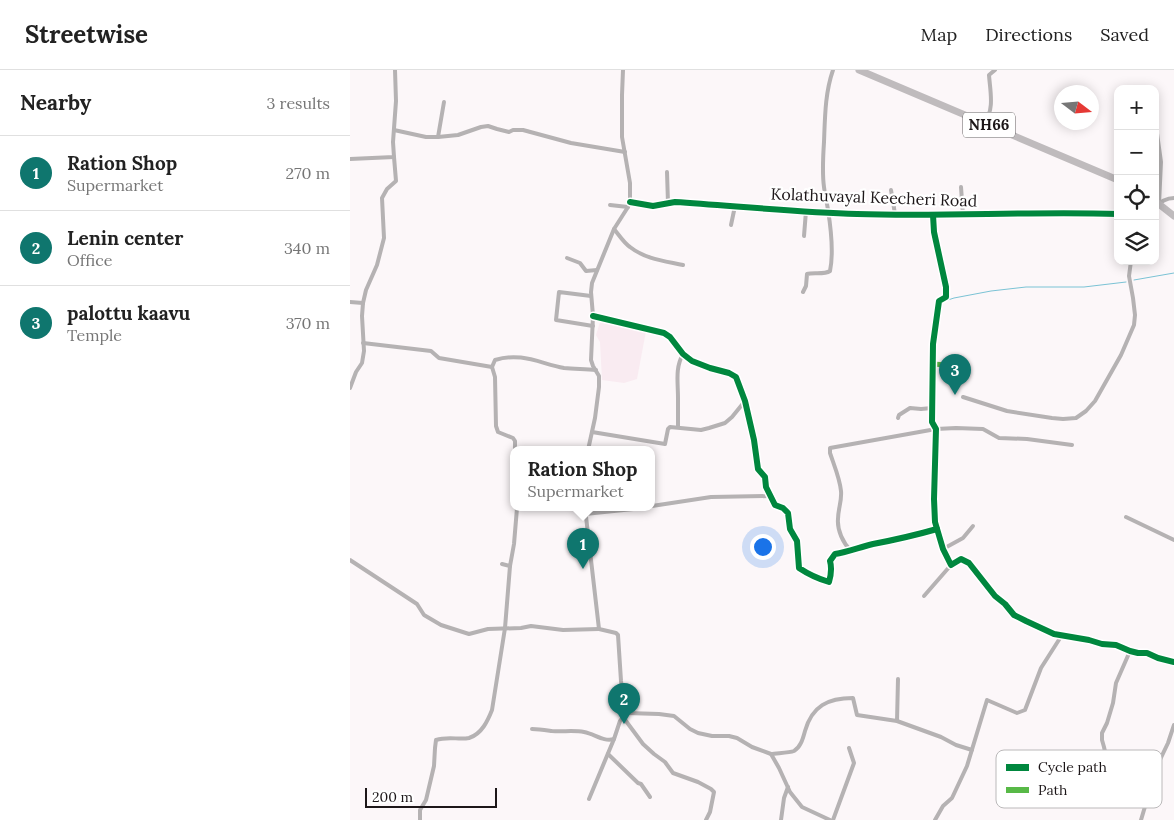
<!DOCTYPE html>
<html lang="en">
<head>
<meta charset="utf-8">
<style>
  body { margin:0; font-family:Lora,serif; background:#f6f6f6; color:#222 }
  .controls { position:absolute; right:15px; top:15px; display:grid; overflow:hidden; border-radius:10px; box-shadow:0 2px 12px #0003 }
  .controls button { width:45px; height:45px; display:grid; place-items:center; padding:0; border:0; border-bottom:1px solid #e0e0e0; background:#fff; color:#222; font:25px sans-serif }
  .compass { position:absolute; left:704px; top:15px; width:45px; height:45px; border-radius:50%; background:#fff; box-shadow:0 2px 12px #0003; rotate:106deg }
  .scale { position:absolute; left:15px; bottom:12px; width:132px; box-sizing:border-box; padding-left:5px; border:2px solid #1d1719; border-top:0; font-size:14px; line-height:18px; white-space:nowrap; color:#1d1719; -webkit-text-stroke:4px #fff; paint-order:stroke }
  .you { position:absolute; left:412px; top:476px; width:18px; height:18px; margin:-12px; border:4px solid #fff; border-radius:50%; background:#1a73e8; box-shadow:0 0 0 8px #1a73e833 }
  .badge { display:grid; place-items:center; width:32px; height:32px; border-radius:50%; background:#0f766e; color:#fff; font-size:16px; font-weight:700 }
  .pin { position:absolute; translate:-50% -41px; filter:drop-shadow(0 1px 2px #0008) }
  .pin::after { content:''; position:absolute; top:26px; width:18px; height:15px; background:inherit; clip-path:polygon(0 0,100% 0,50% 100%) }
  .popup { position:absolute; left:160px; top:376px; width:145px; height:65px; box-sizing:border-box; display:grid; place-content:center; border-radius:10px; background:#fff; filter:drop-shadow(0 1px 4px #0005); font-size:16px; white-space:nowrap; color:#767676 }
  .popup b { font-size:19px; color:#222 }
  .popup::after { content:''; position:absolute; left:50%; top:100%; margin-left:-10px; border:10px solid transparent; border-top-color:#fff }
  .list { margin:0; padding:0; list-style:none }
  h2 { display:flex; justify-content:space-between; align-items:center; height:65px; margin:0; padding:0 20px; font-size:21px }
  h2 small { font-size:16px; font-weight:400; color:#767676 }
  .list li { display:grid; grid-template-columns:32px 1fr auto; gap:15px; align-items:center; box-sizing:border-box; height:75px; padding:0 20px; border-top:1px solid #e0e0e0 }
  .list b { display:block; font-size:19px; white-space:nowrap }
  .list p { margin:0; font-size:16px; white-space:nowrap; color:#767676 }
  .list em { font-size:16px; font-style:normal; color:#767676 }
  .icon { flex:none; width:28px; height:28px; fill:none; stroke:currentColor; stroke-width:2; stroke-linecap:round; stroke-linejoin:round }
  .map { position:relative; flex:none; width:824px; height:750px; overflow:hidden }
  header { display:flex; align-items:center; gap:30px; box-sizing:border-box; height:70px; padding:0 25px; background:#fff; border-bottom:1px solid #e0e0e0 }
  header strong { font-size:24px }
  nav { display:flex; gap:28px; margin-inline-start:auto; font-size:18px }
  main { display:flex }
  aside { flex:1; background:#fff }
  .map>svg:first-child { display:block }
  .built { fill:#f9ebf1 }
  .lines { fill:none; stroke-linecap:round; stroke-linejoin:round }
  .stream { stroke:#7bc3d5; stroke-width:1 }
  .street { stroke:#b5b2b3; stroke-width:4 }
  .highway { stroke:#bfbbbd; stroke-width:7 }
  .quiet { stroke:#58b947; stroke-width:5; stroke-dasharray:10 5; stroke-linecap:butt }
  .cycleway-casing { stroke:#fff; stroke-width:9 }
  .cycleway { stroke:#00873e; stroke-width:6 }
  .labels { text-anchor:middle; stroke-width:4.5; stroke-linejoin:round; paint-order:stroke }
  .shield { fill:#fff; stroke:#615d5e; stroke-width:1 }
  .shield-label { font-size:15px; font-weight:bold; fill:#1d1719 }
  .street-label { font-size:16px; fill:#1d1719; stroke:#fff }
  .key { fill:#fff; stroke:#bbb9ba; stroke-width:1 }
  .key-label { font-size:14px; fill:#1d1719 }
</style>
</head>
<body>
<header>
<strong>Streetwise</strong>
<nav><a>Map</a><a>Directions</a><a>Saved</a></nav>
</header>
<main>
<aside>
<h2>Nearby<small>3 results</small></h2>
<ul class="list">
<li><span class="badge">1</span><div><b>Ration Shop</b><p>Supermarket</p></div><em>270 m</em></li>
<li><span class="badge">2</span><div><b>Lenin center</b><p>Office</p></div><em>340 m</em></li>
<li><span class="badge">3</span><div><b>palottu kaavu</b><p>Temple</p></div><em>370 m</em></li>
</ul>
</aside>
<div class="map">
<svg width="824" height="750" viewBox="0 0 824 750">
  <rect width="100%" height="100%" fill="#fcf7f9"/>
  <path class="built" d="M 251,249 L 296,261 L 287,309 L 274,313 L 252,310 L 250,272 L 246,265 Z"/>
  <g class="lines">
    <g class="stream">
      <path d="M 784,210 L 824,203"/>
      <path d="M 592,232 L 604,228 L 641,221 L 676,217 L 734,217 L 776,212"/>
    </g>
    <g class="street">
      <path d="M 805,49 L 811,92 L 809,134"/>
      <path d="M 634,52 C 645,41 640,20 639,5 L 645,0"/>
      <path d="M 44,60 L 76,67 L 88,67 L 108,65 L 131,57 L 138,56 L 147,59 L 159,62 L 163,60 L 173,60 L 221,73 L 275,82"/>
      <path d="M 88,67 L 94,32"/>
      <path d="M 0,89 L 44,87 L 43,72 L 46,31 L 45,0"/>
      <path d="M 317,102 L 318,133"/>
      <path d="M 611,117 L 613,145"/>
      <path d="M 541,120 L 545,144"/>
      <path d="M 280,132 L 303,136 L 325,132 C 386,136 446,142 507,144 C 594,147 681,141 768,144"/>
      <path d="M 260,135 L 278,137"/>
      <path d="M 805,138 C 810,132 816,128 824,128"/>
      <path d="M 583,145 L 584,162 L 596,217 L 596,227 L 589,231 L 583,274 L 582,352 L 586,359 L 584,429 L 585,452 L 593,479 L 601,495 L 611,489 L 619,493 L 645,526 L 655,534 L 664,545 L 676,551 L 704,564 L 739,570 L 752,574 L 766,575 L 780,581 L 788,583 L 797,583 L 808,588 L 824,592"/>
      <path d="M 381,155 L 385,136"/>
      <path d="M 264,159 C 269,165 274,173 280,177 C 295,189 315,191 333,195"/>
      <path d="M 454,166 L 456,141"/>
      <path d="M 217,188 L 230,193 L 236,201 L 247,200"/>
      <path d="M 453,222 L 456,216 L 457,204 C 463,202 474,205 480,201 C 484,182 481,159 478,140 C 477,133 475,125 474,117 C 472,103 473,87 474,72 C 475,47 475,23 483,0"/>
      <path d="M 241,226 L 209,222 L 206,250 L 243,256"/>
      <path d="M 0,232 L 13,233"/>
      <path d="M 243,246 L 314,263 L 320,267 L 333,284 L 342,291 L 360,298 L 379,303 L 386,307 L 395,331 L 404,370 L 408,399 L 415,407 L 416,417 L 425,435 L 433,438 L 438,443 L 440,459 L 447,471 L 449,498 C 458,504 469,509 479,512 C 481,505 482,498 480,491 L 485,484 C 498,482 510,477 523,474 C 544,470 566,465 587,459"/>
      <path d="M 13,273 L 81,281 L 89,288 L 142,297"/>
      <path d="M 583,294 L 611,296 L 606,316"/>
      <path d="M 0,318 L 6,302 L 12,293 L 14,281 L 12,246 L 13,233 L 16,220 L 27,195 L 34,168 L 32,128 L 37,119 L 46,111 L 44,87"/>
      <path d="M 613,327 L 657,341 L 702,348 L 713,349 L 726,348 L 736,341 L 745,331 L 771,285 L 784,255 L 785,245 L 783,228 L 779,206 L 781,191"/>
      <path d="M 548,348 L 549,345 L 560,338 L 571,339 L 582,338"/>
      <path d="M 328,357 C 328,347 328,338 328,328 C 328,312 325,298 333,284"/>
      <path d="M 242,362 L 315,374 L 318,359 L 320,357 L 351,360 L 359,358 L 375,353 L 382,347 L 395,331"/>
      <path d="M 165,380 L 165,371 L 163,368 L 148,362 L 146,356 L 145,307 L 142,297 L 145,290 C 171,282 189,293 214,298 C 225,299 235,299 246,300"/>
      <path d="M 238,380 L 245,348 L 249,317 L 249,306 L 243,296 L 241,290 L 243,246 L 241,222 L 242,213 L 264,159 L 278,137 L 280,132 L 280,113 L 272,67 L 272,25 L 273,0"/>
      <path d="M 164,387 L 164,392"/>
      <path d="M 302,436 L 361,427 L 420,426"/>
      <path d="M 235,438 L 249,559 L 266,563 L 268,565 L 271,611 L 275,640 L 277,643 L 309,644 L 324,646 L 340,659 L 348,663 L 362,666 L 379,666 L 387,668 L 402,677 L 421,684 L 429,698 L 440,722 L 452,737 L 480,750"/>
      <path d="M 235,444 L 293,438"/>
      <path d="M 776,447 L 824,470"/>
      <path d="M 593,479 L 613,468 L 623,456"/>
      <path d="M 501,481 C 493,473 487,460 488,449 C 488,439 492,431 491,421 C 490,409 484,395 480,383 L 480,378 L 586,359 L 606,358 L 633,359 L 649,368 L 677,369 L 722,375"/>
      <path d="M 0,490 L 67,534 L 74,545 L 91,555 L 119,564 L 138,559 L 171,558 L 181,556 L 213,560 L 249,559"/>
      <path d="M 152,494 L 160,496 L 164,474 L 167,438"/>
      <path d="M 574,526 L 601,495"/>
      <path d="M 780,581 L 766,613 L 763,633 L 757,653 L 752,663 L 752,670 L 754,677 L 758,695 L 761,699 L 778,708 L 789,716 L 793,722 L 798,725"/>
      <path d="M 273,647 L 293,674 L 304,684 L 315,692 L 323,703 L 348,712 L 361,719 L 364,722 L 360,742 L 356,750"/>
      <path d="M 547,651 L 591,667 L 606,675 L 622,680"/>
      <path d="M 182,659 C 189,659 195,660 202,661 C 212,662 224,660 234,662 C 245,664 253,672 264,669 L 270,651 L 274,646"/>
      <path d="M 258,684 L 288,713 L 291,714 L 300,727"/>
      <path d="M 421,684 C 427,683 439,683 444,681 C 451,677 453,668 455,661 C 462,636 478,628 503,628 L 507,645 L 547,651 L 548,609"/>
      <path d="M 239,729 L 264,669"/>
      <path d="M 70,750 L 70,740 L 76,730 L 84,696 L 85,678 L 86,670 C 98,666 109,670 119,668 C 132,664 138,650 142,640 L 155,558 L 160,496"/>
      <path d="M 431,750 L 434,728 L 438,717"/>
      <path d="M 483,750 L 504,693 L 499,678"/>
      <path d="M 585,750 L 593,736 L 602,728 L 617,696 L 637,630 L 667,643 L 675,640 L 691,598 L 712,565"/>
      <path d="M 791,750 L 807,696 L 818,673 L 824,655"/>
    </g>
    <g class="highway">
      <path d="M 509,0 L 768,110"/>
      <path d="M 805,131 L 824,146"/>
    </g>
    <path class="quiet" d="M 583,294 L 611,296 L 606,316"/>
    <g class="cycleway-casing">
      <g id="cycleway">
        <path d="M 280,132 L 303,136 L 325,132 C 386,136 446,142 507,144 C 594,147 681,141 768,144"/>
        <path d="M 583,145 L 584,162 L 596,217 L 596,227 L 589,231 L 583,274 L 582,352 L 586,359 L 584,429 L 585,452 L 593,479 L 601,495 L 611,489 L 619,493 L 645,526 L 655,534 L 664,545 L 676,551 L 704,564 L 739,570 L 752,574 L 766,575 L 780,581 L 788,583 L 797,583 L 808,588 L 824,592"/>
        <path d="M 243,246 L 314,263 L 320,267 L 333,284 L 342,291 L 360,298 L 379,303 L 386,307 L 395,331 L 404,370 L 408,399 L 415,407 L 416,417 L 425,435 L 433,438 L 438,443 L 440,459 L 447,471 L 449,498 C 458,504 469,509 479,512 C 481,505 482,498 480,491 L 485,484 C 498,482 510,477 523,474 C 544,470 566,465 587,459"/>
      </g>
    </g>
    <use href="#cycleway" class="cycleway"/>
  </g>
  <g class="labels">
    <rect class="shield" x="613" y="42.5" width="52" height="25" rx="4"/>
    <g class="shield-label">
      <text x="639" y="60">NH66</text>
    </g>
    <g class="street-label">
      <text transform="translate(524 127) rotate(2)" y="6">Kolathuvayal Keecheri Road</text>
    </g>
  </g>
  <rect x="646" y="680" width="166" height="58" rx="8" class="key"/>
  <rect x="656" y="694" width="23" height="7" fill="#00873e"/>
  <rect x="656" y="717" width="23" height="6" fill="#58b947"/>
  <g class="key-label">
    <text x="688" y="702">Cycle path</text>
    <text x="688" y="725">Path</text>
  </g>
</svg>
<div class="controls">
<button>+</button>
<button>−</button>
<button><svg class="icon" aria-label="locate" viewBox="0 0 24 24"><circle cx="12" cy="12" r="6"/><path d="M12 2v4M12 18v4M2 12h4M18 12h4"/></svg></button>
<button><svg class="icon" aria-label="layers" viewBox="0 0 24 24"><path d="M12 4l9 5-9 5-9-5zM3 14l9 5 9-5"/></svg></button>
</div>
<svg class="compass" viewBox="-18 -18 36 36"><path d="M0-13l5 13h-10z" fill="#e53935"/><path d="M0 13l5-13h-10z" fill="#767676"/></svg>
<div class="scale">200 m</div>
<div class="you"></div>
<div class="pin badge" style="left:233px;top:499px">1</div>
<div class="popup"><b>Ration Shop</b>Supermarket</div>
<div class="pin badge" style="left:274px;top:654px">2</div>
<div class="pin badge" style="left:605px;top:325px">3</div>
</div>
</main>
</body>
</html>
